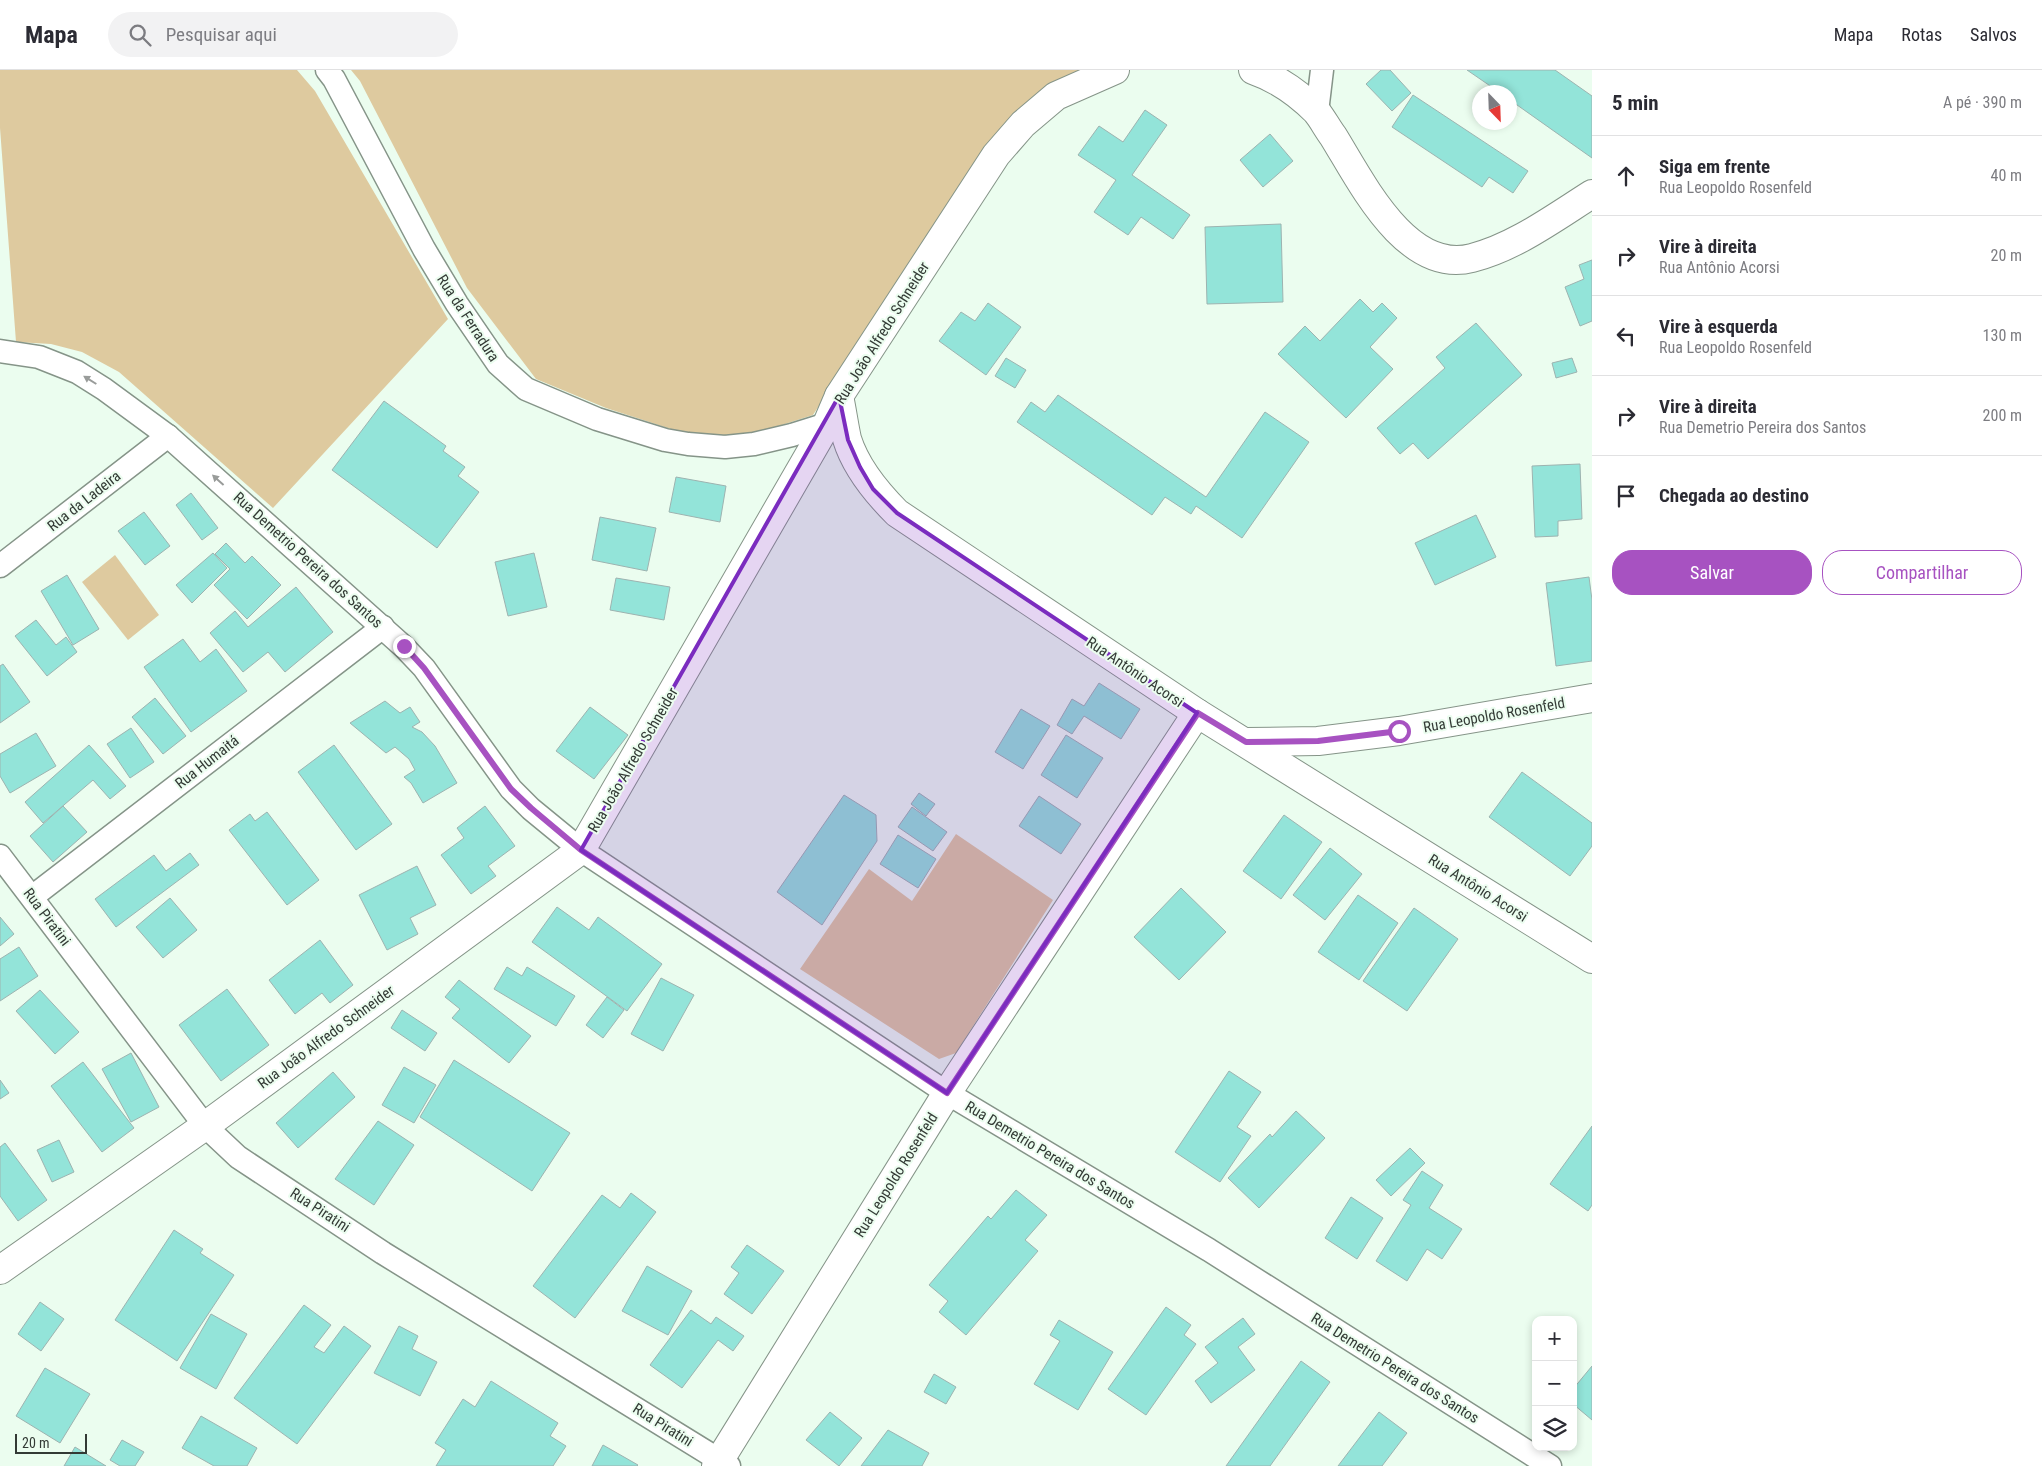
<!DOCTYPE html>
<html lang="pt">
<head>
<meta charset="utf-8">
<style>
  body { margin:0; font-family:"Roboto Condensed",sans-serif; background:#f2f2f3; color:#2b2b33 }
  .controls { position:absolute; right:15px; bottom:15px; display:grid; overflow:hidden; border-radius:10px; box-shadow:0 2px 8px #0003 }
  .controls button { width:45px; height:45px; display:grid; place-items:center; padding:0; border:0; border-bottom:1px solid #e1e1e2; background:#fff; color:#2b2b33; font:25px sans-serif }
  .compass { position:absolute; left:1472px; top:15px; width:45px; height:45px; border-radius:50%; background:#fff; box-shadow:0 2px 8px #0003; rotate:157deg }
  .scale { position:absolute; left:15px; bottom:12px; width:72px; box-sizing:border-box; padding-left:5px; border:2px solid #333a35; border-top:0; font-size:14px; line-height:18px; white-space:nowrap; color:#333a35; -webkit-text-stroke:4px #ebfdef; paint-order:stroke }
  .stop { position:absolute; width:15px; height:15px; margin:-11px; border:4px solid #a752c1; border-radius:50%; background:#fff }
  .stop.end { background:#a752c1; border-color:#fff; box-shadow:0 1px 5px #0008 }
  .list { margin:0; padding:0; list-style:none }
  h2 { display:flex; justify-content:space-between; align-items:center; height:65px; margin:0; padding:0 20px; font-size:21px }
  h2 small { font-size:16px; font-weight:400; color:#7c7c81 }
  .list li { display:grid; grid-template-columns:32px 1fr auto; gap:15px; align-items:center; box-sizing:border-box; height:80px; padding:0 20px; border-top:1px solid #e1e1e2 }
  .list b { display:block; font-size:19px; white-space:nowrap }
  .list p { margin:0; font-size:16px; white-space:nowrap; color:#7c7c81 }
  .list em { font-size:16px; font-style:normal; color:#7c7c81 }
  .actions { display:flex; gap:10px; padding:15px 20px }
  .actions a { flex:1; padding:11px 0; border:1px solid #a752c1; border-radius:20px; text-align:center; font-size:18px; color:#a752c1 }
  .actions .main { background:#a752c1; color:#fff }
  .icon { flex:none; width:28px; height:28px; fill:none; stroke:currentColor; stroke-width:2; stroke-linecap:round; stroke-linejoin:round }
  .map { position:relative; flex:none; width:1592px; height:1396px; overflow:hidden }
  header { display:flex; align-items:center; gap:30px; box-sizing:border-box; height:70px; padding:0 25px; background:#fff; border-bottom:1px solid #e1e1e2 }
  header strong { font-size:24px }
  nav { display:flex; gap:28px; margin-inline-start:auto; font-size:18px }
  .search { width:350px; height:45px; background:#f2f2f3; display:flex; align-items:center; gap:12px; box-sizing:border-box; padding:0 18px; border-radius:28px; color:#7c7c81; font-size:19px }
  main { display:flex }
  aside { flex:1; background:#fff }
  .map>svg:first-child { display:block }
  .green { fill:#deca9f }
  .building { fill:#93e4d9; stroke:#9db3b0 }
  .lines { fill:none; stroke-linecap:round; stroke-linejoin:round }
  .minor-casing { stroke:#859488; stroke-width:25 }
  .tertiary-casing { stroke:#859488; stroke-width:30 }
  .minor { stroke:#fff; stroke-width:22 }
  .tertiary { stroke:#fff; stroke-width:28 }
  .oneway { fill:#999c9a }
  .route { stroke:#a752c1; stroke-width:6 }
  .marked { fill:#7b2cbf; fill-opacity:0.2; stroke:#7b2cbf; stroke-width:4; stroke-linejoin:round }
  .labels { text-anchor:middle; stroke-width:4; stroke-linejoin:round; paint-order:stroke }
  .street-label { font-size:15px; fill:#333a35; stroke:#ebfdef }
</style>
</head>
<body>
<header>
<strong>Mapa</strong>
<div class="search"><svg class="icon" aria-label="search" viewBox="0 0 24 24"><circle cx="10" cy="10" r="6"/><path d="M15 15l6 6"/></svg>Pesquisar aqui</div>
<nav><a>Mapa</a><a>Rotas</a><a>Salvos</a></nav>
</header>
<main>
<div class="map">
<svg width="1592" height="1396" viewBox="0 0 1592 1396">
  <rect width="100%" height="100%" fill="#ebfdef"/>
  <g class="green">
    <path d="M 0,0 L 297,0 L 315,21 L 448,249 L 273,438 L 119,302 L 82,282 L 51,274 L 16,272 L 0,58 Z"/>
    <path d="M 351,0 L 1084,0 L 986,76 L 813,345 L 763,361 L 716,367 L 674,360 L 606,338 L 536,309 L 467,218 L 360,11 Z"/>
    <path d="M 115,485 L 159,545 L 128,570 L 82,512 Z"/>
    <path d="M 956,764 L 1053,830 L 956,983 L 939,989 L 800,899 L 869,799 L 912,831 Z"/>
  </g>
  <g class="building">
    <path d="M 1381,0 L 1390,0 L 1411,23 L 1392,41 L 1366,14 Z"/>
    <path d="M 1467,0 L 1555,0 L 1592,26 L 1592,88 L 1510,30 L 1510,22 L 1499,22 Z"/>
    <path d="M 1413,25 L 1528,101 L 1513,123 L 1489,107 L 1482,117 L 1392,57 Z"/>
    <path d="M 1145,40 L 1167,55 L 1132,105 L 1190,145 L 1173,169 L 1141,147 L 1128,165 L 1094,142 L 1116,110 L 1078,85 L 1099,56 L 1123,72 Z"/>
    <path d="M 1270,64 L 1293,91 L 1263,117 L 1240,90 Z"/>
    <path d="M 1281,154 L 1283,232 L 1207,234 L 1205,157 Z"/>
    <path d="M 1592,190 L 1592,251 L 1580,256 L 1565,217 L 1584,209 L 1579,195 Z"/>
    <path d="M 1360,229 L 1373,242 L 1382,233 L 1397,248 L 1370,277 L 1393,299 L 1346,348 L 1278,284 L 1305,256 L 1320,271 Z"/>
    <path d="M 988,233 L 1021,257 L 986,305 L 939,271 L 961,242 L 975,251 Z"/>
    <path d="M 1476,253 L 1522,305 L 1428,389 L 1413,373 L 1400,384 L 1377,358 L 1445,298 L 1436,287 Z"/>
    <path d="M 1006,288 L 1026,300 L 1015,318 L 995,306 Z"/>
    <path d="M 1572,288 L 1577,302 L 1556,308 L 1552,293 Z"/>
    <path d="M 1058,325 L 1206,427 L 1265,342 L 1309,372 L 1242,468 L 1196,436 L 1191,444 L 1165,427 L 1152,445 L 1017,352 L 1031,332 L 1045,342 Z"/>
    <path d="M 384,331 L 446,376 L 443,381 L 465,397 L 458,406 L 479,422 L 437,478 L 332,400 Z"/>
    <path d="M 1580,394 L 1582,449 L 1558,451 L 1558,466 L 1535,467 L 1532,396 Z"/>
    <path d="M 676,407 L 726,416 L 720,452 L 669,442 Z"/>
    <path d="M 191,423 L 218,458 L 202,470 L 176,435 Z"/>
    <path d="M 144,442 L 170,476 L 145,495 L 118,461 Z"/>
    <path d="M 1476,445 L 1496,487 L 1435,515 L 1415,473 Z"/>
    <path d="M 600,447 L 656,458 L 647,501 L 592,490 Z"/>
    <path d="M 226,473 L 245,493 L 252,486 L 281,515 L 247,549 L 214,515 L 230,499 L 215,484 Z"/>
    <path d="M 213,483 L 227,498 L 192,533 L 176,515 Z"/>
    <path d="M 534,483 L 547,537 L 508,546 L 495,492 Z"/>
    <path d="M 67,505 L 99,559 L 73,575 L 41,521 Z"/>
    <path d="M 1589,507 L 1592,530 L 1592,591 L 1556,596 L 1546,513 Z"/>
    <path d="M 616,508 L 670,517 L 664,550 L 610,540 Z"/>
    <path d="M 296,517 L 333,562 L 285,602 L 268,582 L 243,602 L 210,563 L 235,541 L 248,557 Z"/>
    <path d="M 36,550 L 56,575 L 66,567 L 77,582 L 47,606 L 15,566 Z"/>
    <path d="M 183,569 L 200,592 L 216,579 L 247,621 L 191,662 L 144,597 Z"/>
    <path d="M 3,594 L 30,632 L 0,653 L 0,596 Z"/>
    <path d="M 1099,613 L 1140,639 L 1121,669 L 1084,646 L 1072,664 L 1057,655 L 1072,629 L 1084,636 Z"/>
    <path d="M 155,628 L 186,666 L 163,684 L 132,647 Z"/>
    <path d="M 385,631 L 400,643 L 410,637 L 420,652 L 412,657 L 422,662 L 435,676 L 457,713 L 423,733 L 411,713 L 404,707 L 415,700 L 409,689 L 395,677 L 386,683 L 350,653 Z"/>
    <path d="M 590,637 L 628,665 L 594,709 L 556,681 Z"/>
    <path d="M 1021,639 L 1050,656 L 1023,699 L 995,682 Z"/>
    <path d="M 131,658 L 154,692 L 130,708 L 107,674 Z"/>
    <path d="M 36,663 L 56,696 L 10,723 L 0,706 L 0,684 Z"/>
    <path d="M 1066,665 L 1103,688 L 1077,728 L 1041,705 Z"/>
    <path d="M 89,675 L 126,716 L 110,729 L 93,710 L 43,753 L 25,732 Z"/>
    <path d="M 334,675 L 392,754 L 356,780 L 298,702 Z"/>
    <path d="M 1522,702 L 1592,753 L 1592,776 L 1570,806 L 1489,747 Z"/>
    <path d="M 919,723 L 935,734 L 926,746 L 911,734 Z"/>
    <path d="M 844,725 L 876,745 L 877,771 L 822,855 L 777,822 Z"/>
    <path d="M 1039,726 L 1081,754 L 1061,784 L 1019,756 Z"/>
    <path d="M 63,736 L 87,762 L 53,792 L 30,766 Z"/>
    <path d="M 485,736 L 515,776 L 488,796 L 496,806 L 471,824 L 441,785 L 464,768 L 457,758 Z"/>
    <path d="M 912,737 L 947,762 L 933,781 L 898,757 Z"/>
    <path d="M 267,742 L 319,810 L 287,835 L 229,760 L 250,744 L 255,751 Z"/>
    <path d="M 1284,745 L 1322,772 L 1281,829 L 1243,801 Z"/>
    <path d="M 898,765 L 936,789 L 918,818 L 880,794 Z"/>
    <path d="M 1330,778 L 1362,804 L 1325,850 L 1293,825 Z"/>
    <path d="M 190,783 L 199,795 L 116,857 L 95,829 L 154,785 L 166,801 Z"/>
    <path d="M 417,796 L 436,835 L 410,848 L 418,864 L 387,880 L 359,825 Z"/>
    <path d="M 1181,818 L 1226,862 L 1179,910 L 1134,867 Z"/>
    <path d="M 1358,825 L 1398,853 L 1359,910 L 1318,882 Z"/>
    <path d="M 170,828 L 197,860 L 163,888 L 136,857 Z"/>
    <path d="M 557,837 L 589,860 L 598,847 L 662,894 L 627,941 L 532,872 Z"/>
    <path d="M 1414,838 L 1458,869 L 1407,941 L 1363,911 Z"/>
    <path d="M 0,847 L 14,864 L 0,876 Z"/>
    <path d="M 320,870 L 353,915 L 330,933 L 322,923 L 295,944 L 269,910 Z"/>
    <path d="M 19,877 L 38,906 L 0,931 L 0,889 Z"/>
    <path d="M 507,897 L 522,906 L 527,897 L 575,926 L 556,956 L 494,919 Z"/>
    <path d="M 661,908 L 694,925 L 663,981 L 631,964 Z"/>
    <path d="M 459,910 L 531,966 L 509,993 L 452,948 L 460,939 L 445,927 Z"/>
    <path d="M 227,919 L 269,975 L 221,1011 L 179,955 Z"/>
    <path d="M 40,920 L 79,962 L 55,984 L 16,941 Z"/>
    <path d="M 607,927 L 624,940 L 603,968 L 586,955 Z"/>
    <path d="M 402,940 L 437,963 L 425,981 L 391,958 Z"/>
    <path d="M 131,983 L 159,1037 L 131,1052 L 102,999 Z"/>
    <path d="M 454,990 L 570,1063 L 532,1121 L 420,1047 Z"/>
    <path d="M 83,992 L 134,1058 L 102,1082 L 51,1016 Z"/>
    <path d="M 404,997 L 436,1015 L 414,1053 L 382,1035 Z"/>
    <path d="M 1229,1001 L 1261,1022 L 1237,1057 L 1251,1066 L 1220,1112 L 1175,1082 Z"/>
    <path d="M 333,1002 L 355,1027 L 298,1078 L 276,1053 Z"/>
    <path d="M 0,1010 L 9,1023 L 0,1029 Z"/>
    <path d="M 1296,1041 L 1325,1068 L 1259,1138 L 1228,1108 L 1270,1064 L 1272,1067 Z"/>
    <path d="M 378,1051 L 414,1075 L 374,1135 L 335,1109 Z"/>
    <path d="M 1592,1056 L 1592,1135 L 1588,1141 L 1550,1114 Z"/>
    <path d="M 59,1070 L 74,1102 L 52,1112 L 37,1080 Z"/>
    <path d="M 5,1073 L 47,1130 L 18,1151 L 0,1126 L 0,1077 Z"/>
    <path d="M 1410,1078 L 1425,1093 L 1391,1126 L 1376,1110 Z"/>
    <path d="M 1422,1101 L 1443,1115 L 1429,1138 L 1462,1159 L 1442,1189 L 1427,1179 L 1407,1211 L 1376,1191 L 1411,1135 L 1403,1130 Z"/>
    <path d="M 1016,1120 L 1047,1145 L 1025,1170 L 1038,1181 L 966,1265 L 939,1242 L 948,1231 L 929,1215 L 988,1146 L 991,1149 Z"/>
    <path d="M 631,1123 L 656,1142 L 575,1248 L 533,1216 L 602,1125 L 620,1138 Z"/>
    <path d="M 1351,1127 L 1383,1148 L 1357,1189 L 1325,1168 Z"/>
    <path d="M 174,1160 L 203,1179 L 200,1183 L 234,1205 L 177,1291 L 115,1250 Z"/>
    <path d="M 747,1175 L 784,1201 L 752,1244 L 724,1224 L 739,1203 L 731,1197 Z"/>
    <path d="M 647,1196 L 692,1221 L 668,1265 L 622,1241 Z"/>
    <path d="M 40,1232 L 64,1249 L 41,1281 L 18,1264 Z"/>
    <path d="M 304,1235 L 331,1255 L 314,1277 L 324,1283 L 344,1256 L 371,1276 L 297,1374 L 234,1328 Z"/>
    <path d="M 1166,1237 L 1191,1255 L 1184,1265 L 1196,1274 L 1146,1345 L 1108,1319 Z"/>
    <path d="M 691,1240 L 711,1254 L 716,1247 L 744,1266 L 733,1281 L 718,1270 L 682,1318 L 650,1295 Z"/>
    <path d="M 211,1244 L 247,1264 L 216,1319 L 180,1298 Z"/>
    <path d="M 1243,1248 L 1255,1264 L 1238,1277 L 1255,1300 L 1211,1333 L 1195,1311 L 1218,1293 L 1205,1277 Z"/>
    <path d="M 1059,1250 L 1113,1282 L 1078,1340 L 1034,1314 L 1060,1271 L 1050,1265 Z"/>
    <path d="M 399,1256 L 418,1266 L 412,1279 L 437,1292 L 420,1326 L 374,1303 Z"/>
    <path d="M 1301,1291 L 1330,1312 L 1270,1396 L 1226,1396 Z"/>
    <path d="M 1592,1296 L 1592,1350 L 1573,1334 L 1573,1319 Z"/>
    <path d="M 45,1298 L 90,1324 L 60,1373 L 16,1346 Z"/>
    <path d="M 934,1304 L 956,1317 L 946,1334 L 924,1322 Z"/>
    <path d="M 491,1311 L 558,1353 L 550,1366 L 566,1376 L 553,1396 L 436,1396 L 446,1380 L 435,1373 L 463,1329 L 475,1337 Z"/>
    <path d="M 830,1342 L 862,1368 L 839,1396 L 806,1370 Z"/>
    <path d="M 1379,1342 L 1407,1363 L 1382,1396 L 1338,1396 Z"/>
    <path d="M 201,1346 L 257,1378 L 247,1396 L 214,1396 L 182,1378 Z"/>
    <path d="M 888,1360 L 929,1383 L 922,1396 L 861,1396 Z"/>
    <path d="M 122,1370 L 144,1382 L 135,1396 L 120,1396 L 110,1390 Z"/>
    <path d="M 603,1375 L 638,1395 L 637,1396 L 592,1396 Z"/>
    <path d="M 75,1377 L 106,1396 L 64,1396 Z"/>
  </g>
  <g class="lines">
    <g class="minor-casing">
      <g id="minor">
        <path d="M 327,0 L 334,9 L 424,179 L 457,234 L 498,294 L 526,319 L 597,349 L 665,370 L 688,374 L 725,377 L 754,374 L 792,365 L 827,354"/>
        <path d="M 1317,42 L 1322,0"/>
        <path d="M 0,281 L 39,287 L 77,302 L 104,319 L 168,366 L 404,577 L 424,598 L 511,719 L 531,739 L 581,780 L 947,1023 L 1209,1180 L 1550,1396"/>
        <path d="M 0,496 L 168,366"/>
        <path d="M 0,786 L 205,1056 L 238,1087 L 383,1183 L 729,1396"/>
        <path d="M 32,827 L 383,557"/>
      </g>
    </g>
    <g class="tertiary-casing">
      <g id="tertiary">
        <path d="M 1253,0 C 1276,8 1298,23 1316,41 C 1322,48 1327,58 1333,66 C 1361,111 1406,205 1472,188 C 1515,177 1554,148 1592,124"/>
        <path d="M 839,326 C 842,340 844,355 847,369 C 856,398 876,422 897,443 L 1197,643 L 1592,889"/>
        <path d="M 1246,672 L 1318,671 L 1399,661 L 1592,628"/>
        <path d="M 0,1200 L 205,1056 L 581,780 L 827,354 L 839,326 L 996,85 L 1023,54 L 1056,26 L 1115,0"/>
        <path d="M 716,1396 L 947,1023 L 1197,643"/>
      </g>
    </g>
    <use href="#minor" class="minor"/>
    <use href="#tertiary" class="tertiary"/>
  </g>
  <defs><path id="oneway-solid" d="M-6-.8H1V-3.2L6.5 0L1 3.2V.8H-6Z" transform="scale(1.25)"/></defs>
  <g class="oneway">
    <use href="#oneway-solid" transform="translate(90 310) rotate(-148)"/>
    <use href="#oneway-solid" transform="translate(218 410) rotate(-138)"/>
  </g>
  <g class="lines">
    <path class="route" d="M 404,576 L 424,598 L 511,719 L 531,738 L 581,780 L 947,1023 L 1198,643 L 1246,672 L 1318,671 L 1399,661"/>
  </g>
  <path class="marked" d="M 839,326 L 848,370 L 860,397 L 873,419 L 897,443 L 1197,643 L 947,1023 L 581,780 Z"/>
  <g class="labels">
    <g class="street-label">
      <text transform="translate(468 248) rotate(57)" y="5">Rua da Ferradura</text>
      <text transform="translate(882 263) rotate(-58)" y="5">Rua João Alfredo Schneider</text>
      <text transform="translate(84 431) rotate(-38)" y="5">Rua da Ladeira</text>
      <text transform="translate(308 490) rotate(42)" y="5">Rua Demetrio Pereira dos Santos</text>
      <text transform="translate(1135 602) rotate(34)" y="5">Rua Antônio Acorsi</text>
      <text transform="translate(1494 645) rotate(-10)" y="5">Rua Leopoldo Rosenfeld</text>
      <text transform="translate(633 690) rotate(-60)" y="5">Rua João Alfredo Schneider</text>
      <text transform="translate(207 692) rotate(-38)" y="5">Rua Humaitá</text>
      <text transform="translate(1478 818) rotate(32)" y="5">Rua Antônio Acorsi</text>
      <text transform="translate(47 847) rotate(53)" y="5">Rua Piratini</text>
      <text transform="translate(326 967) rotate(-36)" y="5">Rua João Alfredo Schneider</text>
      <text transform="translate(1050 1085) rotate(31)" y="5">Rua Demetrio Pereira dos Santos</text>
      <text transform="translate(896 1105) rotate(-58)" y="5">Rua Leopoldo Rosenfeld</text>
      <text transform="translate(320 1140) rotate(33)" y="5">Rua Piratini</text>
      <text transform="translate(1395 1298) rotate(32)" y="5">Rua Demetrio Pereira dos Santos</text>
      <text transform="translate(663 1355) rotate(32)" y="5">Rua Piratini</text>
    </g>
  </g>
</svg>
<div class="controls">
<button>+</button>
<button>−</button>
<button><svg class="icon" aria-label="layers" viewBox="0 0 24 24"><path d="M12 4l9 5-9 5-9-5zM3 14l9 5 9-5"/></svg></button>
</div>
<svg class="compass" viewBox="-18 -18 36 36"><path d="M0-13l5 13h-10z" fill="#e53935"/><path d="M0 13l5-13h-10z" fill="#7c7c81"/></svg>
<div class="scale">20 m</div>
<div class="stop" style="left:1399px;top:661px"></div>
<div class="stop end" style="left:404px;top:576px"></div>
</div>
<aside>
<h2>5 min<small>A pé · 390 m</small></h2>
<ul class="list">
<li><svg class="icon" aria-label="ahead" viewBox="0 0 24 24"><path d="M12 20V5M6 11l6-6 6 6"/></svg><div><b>Siga em frente</b><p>Rua Leopoldo Rosenfeld</p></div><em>40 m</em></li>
<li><svg class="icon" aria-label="right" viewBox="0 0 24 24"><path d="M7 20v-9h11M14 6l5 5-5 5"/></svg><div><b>Vire à direita</b><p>Rua Antônio Acorsi</p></div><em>20 m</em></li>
<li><svg class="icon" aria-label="left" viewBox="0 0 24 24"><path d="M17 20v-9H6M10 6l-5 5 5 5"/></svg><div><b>Vire à esquerda</b><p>Rua Leopoldo Rosenfeld</p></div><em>130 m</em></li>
<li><svg class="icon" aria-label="right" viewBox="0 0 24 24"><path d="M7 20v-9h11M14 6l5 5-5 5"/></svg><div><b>Vire à direita</b><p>Rua Demetrio Pereira dos Santos</p></div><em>200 m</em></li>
<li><svg class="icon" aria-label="arrive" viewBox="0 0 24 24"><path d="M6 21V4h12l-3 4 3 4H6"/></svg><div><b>Chegada ao destino</b></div></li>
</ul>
<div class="actions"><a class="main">Salvar</a><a>Compartilhar</a></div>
</aside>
</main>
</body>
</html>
